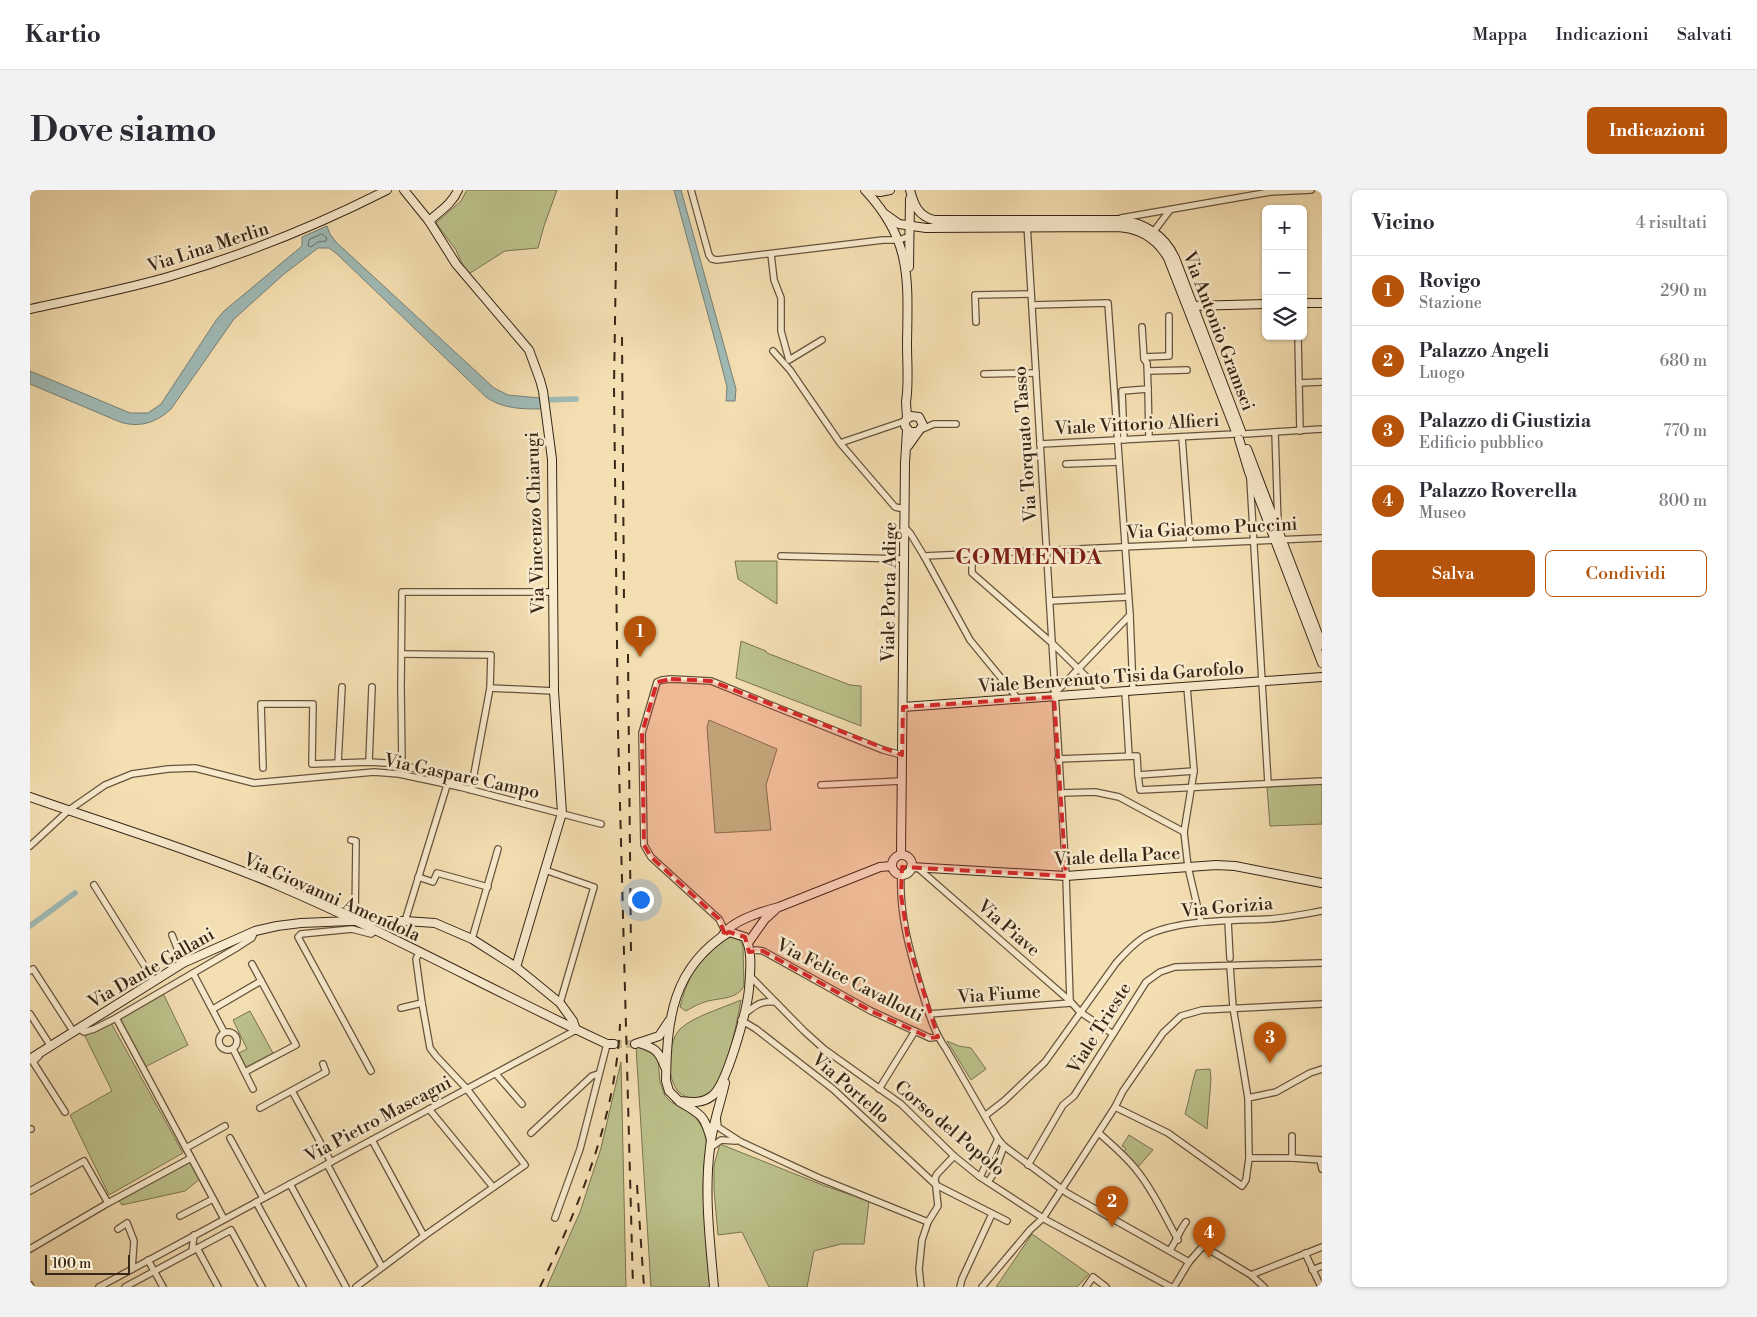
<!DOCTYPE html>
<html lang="it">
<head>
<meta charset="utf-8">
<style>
  body { margin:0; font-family:"Libre Bodoni",serif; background:#f2f2f3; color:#2b2b33 }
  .controls { position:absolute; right:15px; top:15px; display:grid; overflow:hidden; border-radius:8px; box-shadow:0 1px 4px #0004 }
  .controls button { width:45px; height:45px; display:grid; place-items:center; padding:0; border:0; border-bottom:1px solid #e1e1e2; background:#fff; color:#2b2b33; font:25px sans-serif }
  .scale { position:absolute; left:15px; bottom:12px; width:85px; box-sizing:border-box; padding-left:5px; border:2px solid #382616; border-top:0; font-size:14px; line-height:18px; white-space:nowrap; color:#382616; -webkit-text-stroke:4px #f8eacd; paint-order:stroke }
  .you { position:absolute; left:610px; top:709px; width:18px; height:18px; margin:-12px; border:4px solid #fff; border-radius:50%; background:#1a73e8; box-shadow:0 0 0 8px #1a73e833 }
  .badge { display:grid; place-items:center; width:32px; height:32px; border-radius:50%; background:#b45309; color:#fff; font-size:16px; font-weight:700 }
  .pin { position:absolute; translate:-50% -41px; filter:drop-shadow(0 1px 2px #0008) }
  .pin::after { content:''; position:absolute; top:26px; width:18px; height:15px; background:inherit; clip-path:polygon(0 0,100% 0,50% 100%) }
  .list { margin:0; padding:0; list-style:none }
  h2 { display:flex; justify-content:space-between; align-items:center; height:65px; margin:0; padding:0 20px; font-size:21px }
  h2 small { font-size:16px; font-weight:400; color:#7c7c81 }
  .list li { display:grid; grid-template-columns:32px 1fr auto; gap:15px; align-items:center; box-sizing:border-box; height:70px; padding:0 20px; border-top:1px solid #e1e1e2 }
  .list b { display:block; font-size:19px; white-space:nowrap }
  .list p { margin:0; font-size:16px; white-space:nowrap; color:#7c7c81 }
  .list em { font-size:16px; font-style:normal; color:#7c7c81 }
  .actions { display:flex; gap:10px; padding:15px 20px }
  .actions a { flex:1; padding:11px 0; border:1px solid #b45309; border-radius:8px; text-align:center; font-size:18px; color:#b45309 }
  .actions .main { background:#b45309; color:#fff }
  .icon { flex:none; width:28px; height:28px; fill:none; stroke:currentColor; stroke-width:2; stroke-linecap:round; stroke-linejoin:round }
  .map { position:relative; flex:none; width:1292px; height:1097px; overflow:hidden; border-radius:8px }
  header { display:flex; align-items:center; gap:30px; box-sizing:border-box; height:70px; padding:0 25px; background:#fff; border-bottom:1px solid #e1e1e2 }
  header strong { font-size:24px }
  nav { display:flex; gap:28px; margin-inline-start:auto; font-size:18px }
  .intro { display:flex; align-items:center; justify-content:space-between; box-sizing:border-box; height:120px; padding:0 30px }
  h1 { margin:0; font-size:35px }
  .button { padding:12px 22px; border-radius:8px; background:#b45309; color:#fff; font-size:18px; font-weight:700 }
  main { display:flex; gap:30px; padding:0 30px }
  aside { flex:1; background:#fff; border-radius:8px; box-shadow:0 1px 4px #0004 }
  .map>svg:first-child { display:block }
  .green { fill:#bcc18b; stroke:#7a7450 }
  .water { fill:#9fbab6; stroke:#767f76 }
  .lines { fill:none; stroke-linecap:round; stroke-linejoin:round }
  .shore { stroke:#6c7066; stroke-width:1 }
  .canal { stroke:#9fbab6; stroke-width:5.5 }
  .secondary-tunnel { stroke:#ceba93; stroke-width:8; stroke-dasharray:8 4; stroke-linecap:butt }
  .street-casing { stroke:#67543d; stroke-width:8 }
  .secondary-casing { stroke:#382616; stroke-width:10 }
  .street { stroke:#f8eacd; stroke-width:5.5 }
  .secondary { stroke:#f8eacd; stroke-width:8 }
  .rail { stroke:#382616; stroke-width:2; stroke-dasharray:9 9; stroke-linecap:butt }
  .marked { fill:#d62828; fill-opacity:0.2; stroke:#d62828; stroke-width:4; stroke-dasharray:10 6; stroke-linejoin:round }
  .labels { text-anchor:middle; stroke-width:5; stroke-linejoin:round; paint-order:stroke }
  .street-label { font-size:18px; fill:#382616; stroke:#f8eacd }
  .district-label { font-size:22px; font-weight:bold; letter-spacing:1px; fill:#7a1f14; stroke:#f8eacd }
</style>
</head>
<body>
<header>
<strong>Kartio</strong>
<nav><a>Mappa</a><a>Indicazioni</a><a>Salvati</a></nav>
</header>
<div class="intro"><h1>Dove siamo</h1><a class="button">Indicazioni</a></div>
<main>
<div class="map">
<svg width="1292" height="1097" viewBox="0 0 1292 1097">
  <rect width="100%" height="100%" fill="#f4dfb2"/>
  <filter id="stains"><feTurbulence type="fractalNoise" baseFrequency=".004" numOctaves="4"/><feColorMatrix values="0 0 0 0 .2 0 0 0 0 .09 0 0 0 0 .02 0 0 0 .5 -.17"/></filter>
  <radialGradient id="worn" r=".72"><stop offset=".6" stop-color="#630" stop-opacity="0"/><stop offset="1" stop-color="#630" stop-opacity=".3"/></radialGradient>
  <g class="green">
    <path d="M 437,0 L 527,0 L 514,36 L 508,58 L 475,61 L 437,85 L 426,60 L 406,33 L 431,11 Z"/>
    <path d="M 705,371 L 747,371 L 747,414 L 708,389 Z"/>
    <path d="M 711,451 L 736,461 L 737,463 L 820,495 L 831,496 L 831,536 L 706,488 Z"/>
    <path d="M 679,530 L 747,559 L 736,595 L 741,640 L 685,643 L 677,537 Z"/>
    <path d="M 1292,594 L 1292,634 L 1240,636 L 1237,597 Z"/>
    <path d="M 701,747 C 709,749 711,750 713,758 L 714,796 C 708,809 690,808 678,811 C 670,813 663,817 656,821 L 650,817 C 653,806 656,796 661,786 C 668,774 688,752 701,747 Z"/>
    <path d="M 132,801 L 158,855 L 115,877 L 88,827 Z"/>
    <path d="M 711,810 C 707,832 697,884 683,900 C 679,905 673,908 667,908 C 634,912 634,856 650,839 C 664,826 693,818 711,810 Z"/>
    <path d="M 220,821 L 243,863 L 216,877 L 209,863 L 217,859 L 203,830 Z"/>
    <path d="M 80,831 L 153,963 L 79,1005 L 40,925 L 82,901 L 55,846 Z"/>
    <path d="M 917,851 L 929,856 L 941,858 L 956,879 L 941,890 Z"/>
    <path d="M 606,857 L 620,859 L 628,869 L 630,892 L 635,906 L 641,912 L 665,926 L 675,941 L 677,955 L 674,974 L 673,1001 L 680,1097 L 621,1097 Z"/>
    <path d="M 591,872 L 596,1097 L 517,1097 L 550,1022 L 571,958 Z"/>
    <path d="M 1180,879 L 1181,889 L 1177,939 L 1155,924 C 1160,908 1161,895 1166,880 Z"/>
    <path d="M 1099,945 L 1123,960 L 1108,977 L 1094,962 L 1096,958 L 1092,956 Z"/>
    <path d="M 690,954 L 795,996 L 839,1011 L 834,1054 L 811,1054 L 784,1061 L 777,1097 L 739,1097 L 712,1042 L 688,1045 L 684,1000 L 684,975 Z"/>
    <path d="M 160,971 L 170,989 L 155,1001 L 92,1015 L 89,1011 Z"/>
    <path d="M 1002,1044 L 1059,1084 L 1047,1097 L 966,1097 Z"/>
  </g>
  <g class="water">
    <path d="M 644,0 L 651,0 L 706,199 L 705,211 L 696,211 L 697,197 L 687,158 Z"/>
    <path d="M 297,36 L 300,44 L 306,52 L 464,198 L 478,205 L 510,208 L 512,219 C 492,219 473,219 456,207 L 307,64 L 299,58 L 288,58 L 254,84 L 204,129 L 141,219 C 126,233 109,238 90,232 L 0,194 L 0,181 L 100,223 L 118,223 L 131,214 L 187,129 L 194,121 L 272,56 L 272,47 Z"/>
  </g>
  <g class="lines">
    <path class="shore" d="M 292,44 L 297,48 L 296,51 L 288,52 L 281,57 L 278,56 L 279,50 Z"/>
    <g class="canal">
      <path d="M 511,210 L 546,209"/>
      <path d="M 0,736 L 45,703"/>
    </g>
    <path class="secondary-tunnel" d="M 584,854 L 605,854"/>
    <g class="street-casing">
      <g id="street">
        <path d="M 661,0 L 679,65 L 682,69 L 687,70 L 853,50 L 869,50 L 880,46"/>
        <path d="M 1091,28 L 1240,2 L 1281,0"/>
        <path d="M 997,34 L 1036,686 L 1040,811"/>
        <path d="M 1121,45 L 1140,20"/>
        <path d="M 741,64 L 744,90 L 751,108 L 751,141 L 759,170 L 792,150"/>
        <path d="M 1002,115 L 1078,113 L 1100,425 L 1103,501"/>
        <path d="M 946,132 L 945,105 L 1001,104"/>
        <path d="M 1268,146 L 1270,241"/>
        <path d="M 743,161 L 760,180 L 810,253 L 865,317 L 875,319"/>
        <path d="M 1114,167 L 1139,166 L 1139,126"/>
        <path d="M 1118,181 L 1157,180"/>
        <path d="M 954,184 L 1006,183"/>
        <path d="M 1269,193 L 1292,192"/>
        <path d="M 1118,199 L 1119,248"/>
        <path d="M 890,240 L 904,234 L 926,234"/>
        <path d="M 1245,242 L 1248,335"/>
        <path d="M 1214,244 L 1292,239"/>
        <path d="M 1152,247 L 1160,354"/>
        <path d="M 1094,250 L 1092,201 L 1118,199 L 1117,173 L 1114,169 L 1112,137"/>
        <path d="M 813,252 L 875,231"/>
        <path d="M 1010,254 L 1205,244"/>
        <path d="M 1036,274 L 1089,272"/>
        <path d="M 1220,289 L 1238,593"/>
        <path d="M 875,338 L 880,343 L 894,366 L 940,450 L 985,505 L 986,509"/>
        <path d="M 942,364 L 942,383 L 1023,454 L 1073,503"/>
        <path d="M 751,366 L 875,369"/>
        <path d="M 894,366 L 1292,348"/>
        <path d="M 1020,411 L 1098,407"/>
        <path d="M 372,464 L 461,465 L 460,498 L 441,600"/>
        <path d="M 371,495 L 372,402 L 523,402"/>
        <path d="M 1157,497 L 1164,581 L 1154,642 L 1158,677 L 1171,732"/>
        <path d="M 371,498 L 372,574"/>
        <path d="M 460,498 L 524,501"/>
        <path d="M 1024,500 L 1029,499 L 1100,425"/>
        <path d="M 1095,501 L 1099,566"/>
        <path d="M 1028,569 L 1107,566 L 1108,585"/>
        <path d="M 339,572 L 342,497"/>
        <path d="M 308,573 L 312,497"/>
        <path d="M 233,578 L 231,514 L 283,514 L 282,574 L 339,572 L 372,574 L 428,593 L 430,597"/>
        <path d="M 1164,581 L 1108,585 L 1110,600 L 1292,591"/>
        <path d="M 791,595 L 871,591"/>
        <path d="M 1031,603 L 1065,602 L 1089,607 L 1154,642"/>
        <path d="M 321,650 L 326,651 L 325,731"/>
        <path d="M 0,656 L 39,620 L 75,595 L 102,584 L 138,579 L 165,578 L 224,593 L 344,582 L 369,584 L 430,597 L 571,634"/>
        <path d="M 888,678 L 1040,811 L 1050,822 L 1083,844"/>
        <path d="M 515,680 L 564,697 L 530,813"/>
        <path d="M 871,685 C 869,724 880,762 891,799 C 898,820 903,841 916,859 L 968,949 L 974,956 L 1037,1003 L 1159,1072"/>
        <path d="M 388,687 L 403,692 L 407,683 L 458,697"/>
        <path d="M 64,695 L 124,791"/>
        <path d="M 375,731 L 417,595"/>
        <path d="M 1198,731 L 1200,768"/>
        <path d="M 695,741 L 689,729 L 621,667 L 614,655 L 612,543 L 627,492 L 632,490 L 641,489 L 681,491 L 853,560 L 872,565"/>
        <path d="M 142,745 L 153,773"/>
        <path d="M 442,749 L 468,659"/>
        <path d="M 719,762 L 726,760 L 733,761 L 841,821 L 900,848 L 908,847"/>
        <path d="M 0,781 L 3,779 L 43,841"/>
        <path d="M 163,783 L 194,842"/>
        <path d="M 720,786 L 774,841 L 794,859 L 871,914 L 924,966 L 950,987 L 1016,1030 L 1141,1097"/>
        <path d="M 371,818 L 392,813"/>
        <path d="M 183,819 L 231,791"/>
        <path d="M 0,824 L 20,855 L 18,858"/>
        <path d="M 714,824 C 727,815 729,811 745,812"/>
        <path d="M 899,824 L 1041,813"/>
        <path d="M 86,828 L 194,1029"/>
        <path d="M 711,830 L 726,839 L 803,899 L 906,995 L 977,1031"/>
        <path d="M 48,838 L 54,842 L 64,839 L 86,828 L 208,757 L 222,748 L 225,741"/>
        <circle cx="198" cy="851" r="9"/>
        <path d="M 203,859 L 223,899"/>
        <path d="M 9,866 L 3,872 L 35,922"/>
        <path d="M 341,881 L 268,747 L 271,744 L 322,739 L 341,744 L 345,741"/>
        <path d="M 215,882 L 266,855 L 222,774"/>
        <path d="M 466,884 L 492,914"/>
        <path d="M 849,899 L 885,841"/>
        <path d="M 262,901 L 301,972"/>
        <path d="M 1218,908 L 1246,902 L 1280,883 L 1292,879"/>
        <path d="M 1085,917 L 1138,943 L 1212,996 L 1216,990 L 1219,968 L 1218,908 L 1203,817 L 1200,776"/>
        <path d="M 230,918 L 296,882 L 293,874"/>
        <path d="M 399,919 L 463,997"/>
        <path d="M 956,925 L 974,911 L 1015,872 L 1086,773 C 1094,764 1103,754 1114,747 C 1146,729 1203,731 1239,729 C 1256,728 1275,724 1292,721"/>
        <path d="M 687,928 L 688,937 L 711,952 L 789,988 L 898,1032"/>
        <path d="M 0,939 L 1,939"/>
        <path d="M 501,943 L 562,886 L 568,884"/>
        <path d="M 1069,943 C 1082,955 1097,967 1108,982 C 1124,1002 1135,1027 1148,1050"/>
        <path d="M 1262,946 L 1262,968"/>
        <path d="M 200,948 L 233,1008"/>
        <path d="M 342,950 L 394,1046"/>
        <path d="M 156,958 L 195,936"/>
        <path d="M 680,958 L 691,950 L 706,951"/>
        <path d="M 1219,968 L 1262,968 L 1292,970"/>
        <path d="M 1290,970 L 1292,979"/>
        <path d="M 297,974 L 352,1077"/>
        <path d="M 998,975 L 1033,915 L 1044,906 L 1116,792 L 1130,782 L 1145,777 L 1292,773"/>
        <path d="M 950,987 L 968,949"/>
        <path d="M 958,992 L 964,983 L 974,956"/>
        <path d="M 260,994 L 316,1097"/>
        <path d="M 0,1001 L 54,971 L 78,1013"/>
        <path d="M 226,1012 L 273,1097"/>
        <path d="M 150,1026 L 183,1009"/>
        <path d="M 525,1028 L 550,959 L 577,854"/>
        <path d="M 88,1039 L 97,1033 L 104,1051 L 102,1079"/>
        <path d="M 167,1058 L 188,1097"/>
        <path d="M 0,1059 L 78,1013 L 161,968"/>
        <path d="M 1140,1060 C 1147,1050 1149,1041 1156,1032"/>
        <path d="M 162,1061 L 164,1045"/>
        <path d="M 1275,1063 L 1291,1097"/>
        <path d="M 118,1070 L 133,1097"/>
        <path d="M 1282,1080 L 1292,1076"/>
        <path d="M 1221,1085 L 1292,1057"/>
        <path d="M 0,1095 L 1,1097"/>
        <path d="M 69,1097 L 546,840"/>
        <path d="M 95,1097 L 201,1040 L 232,1097"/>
        <path d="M 326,1097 L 394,1046 L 495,975 L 437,899 L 406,866 L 400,858 L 392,813 L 386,769 L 389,763"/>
        <path d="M 891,1097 L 889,1079 L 892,1050 L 898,1032 L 908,1016 L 905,988 L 907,984 L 924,966"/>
        <path d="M 930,1097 L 932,1089 L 962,1024"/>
        <path d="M 952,1097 L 1000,1040 L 1013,1028 L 1085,917 L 1093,901 L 1133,843 L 1151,826 L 1172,820 L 1292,814"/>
        <path d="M 1056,1097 L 1063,1087 L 1076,1097"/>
        <path d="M 1144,1097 L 1159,1072 L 1173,1056 L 1221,1085 L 1234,1097"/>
      </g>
    </g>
    <g class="secondary-casing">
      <g id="secondary">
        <path d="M 374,0 L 399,31 L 426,74 L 499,160 L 510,190 L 513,201 L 522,269 L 524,501 L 532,623 L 486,777"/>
        <path d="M 835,0 C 882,50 878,89 877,154 C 877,173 879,194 876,212 L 877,228"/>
        <path d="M 838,0 L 850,2 L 860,0"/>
        <path d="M 880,0 C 884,15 888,26 904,30 L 1088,30 C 1113,32 1134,44 1145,68 L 1211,241"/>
        <path d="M 855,24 L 869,34 L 896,38 L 1087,37 C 1110,38 1127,49 1138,68 L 1206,242"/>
        <path d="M 399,31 C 410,21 422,14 428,0"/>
        <path d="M 879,77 L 880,9"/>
        <path d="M 1273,113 L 1292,113"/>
        <path d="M 1160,116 L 1236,114"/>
        <path d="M 0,119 C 46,109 92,100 138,87 C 214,65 286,36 357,0"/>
        <path d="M 1209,249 L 1219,282 L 1292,473"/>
        <path d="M 878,256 L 893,235 L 889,227 L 881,226 L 875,231 L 875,236 L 880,242 L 887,242"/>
        <path d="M 1217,259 L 1292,455"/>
        <path d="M 873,517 L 1292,487"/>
        <path d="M 0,607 C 83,636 168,662 249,696 C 361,744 467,803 577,854 L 584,854"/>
        <circle cx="872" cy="675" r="10"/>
        <path d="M 871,665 L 875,273 L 877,240"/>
        <path d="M 881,677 L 1036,686 L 1186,675 L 1205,676 L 1292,693"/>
        <path d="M 699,742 L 715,747 C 723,761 720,783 719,799 C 717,820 697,895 682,906 C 672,914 661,912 649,911 L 639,901 L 636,891 C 637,829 642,778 699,742 Z"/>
        <path d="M 693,745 C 701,731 733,721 749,717 L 850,677 L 862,676"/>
        <path d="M 718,753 L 735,729 L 745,720"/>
        <path d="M 609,853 C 625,858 629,861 635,877"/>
        <path d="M 605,854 L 629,846 L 639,831"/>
        <path d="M 0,869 L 153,773 L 225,741 L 247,736 L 271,733 L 321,731 L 375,731 L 405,733 L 442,749 L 486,777 L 530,813 L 543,831 L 546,840"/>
        <path d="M 650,912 C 671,924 675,926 681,950"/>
        <path d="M 684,1097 C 680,1051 674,1004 680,958 C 682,936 690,915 695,893"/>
      </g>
    </g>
    <use href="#street" class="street"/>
    <use href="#secondary" class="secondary"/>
    <g class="rail">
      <path d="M 587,0 L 584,197 L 588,540 L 603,1097"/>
      <path d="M 592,147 L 594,412"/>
      <path d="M 598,464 L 601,762"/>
      <path d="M 607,995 L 614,1097"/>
      <path d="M 510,1097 C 550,1015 586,926 590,834"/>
    </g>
  </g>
  <path class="marked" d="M 641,489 L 681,491 L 872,565 L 873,517 L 1024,507 L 1036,686 L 872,677 L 871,705 L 879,756 L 908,847 L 900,848 L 841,821 L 733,761 L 719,762 L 715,747 L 699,742 L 692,746 L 694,742 L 689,729 L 621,667 L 614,655 L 612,543 L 627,492 Z"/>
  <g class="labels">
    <g class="street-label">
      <text transform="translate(178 57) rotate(-18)" y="6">Via Lina Merlin</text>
      <text transform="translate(1189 141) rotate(69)" y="6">Via Antonio Gramsci</text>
      <text transform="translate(1107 234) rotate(-3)" y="6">Viale Vittorio Alfieri</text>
      <text transform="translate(995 254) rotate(-94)" y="6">Via Torquato Tasso</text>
      <text transform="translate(505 333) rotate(-92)" y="6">Via Vincenzo Chiarugi</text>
      <text transform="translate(1182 338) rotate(-3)" y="6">Via Giacomo Puccini</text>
      <text transform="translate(859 402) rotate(-89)" y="6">Viale Porta Adige</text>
      <text transform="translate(1081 487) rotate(-4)" y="6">Viale Benvenuto Tisi da Garofolo</text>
      <text transform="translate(432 586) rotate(12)" y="6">Via Gaspare Campo</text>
      <text transform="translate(1087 666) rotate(-3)" y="6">Viale della Pace</text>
      <text transform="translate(302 707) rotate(24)" y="6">Via Giovanni Amendola</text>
      <text transform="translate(1197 717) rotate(-5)" y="6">Via Gorizia</text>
      <text transform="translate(979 738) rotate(41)" y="6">Via Piave</text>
      <text transform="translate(121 778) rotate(-30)" y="6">Via Dante Gallani</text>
      <text transform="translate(820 790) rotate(27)" y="6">Via Felice Cavallotti</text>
      <text transform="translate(969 804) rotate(-4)" y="6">Via Fiume</text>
      <text transform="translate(1069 838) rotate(-58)" y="6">Viale Trieste</text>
      <text transform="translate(821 898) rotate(41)" y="6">Via Portello</text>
      <text transform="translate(348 929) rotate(-28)" y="6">Via Pietro Mascagni</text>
      <text transform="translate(920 938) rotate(40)" y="6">Corso del Popolo</text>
    </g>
    <g class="district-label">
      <text x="999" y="374">COMMENDA</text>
    </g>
  </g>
  <rect width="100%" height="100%" filter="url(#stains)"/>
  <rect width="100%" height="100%" fill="url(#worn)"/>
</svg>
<div class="controls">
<button>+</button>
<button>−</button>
<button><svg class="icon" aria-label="layers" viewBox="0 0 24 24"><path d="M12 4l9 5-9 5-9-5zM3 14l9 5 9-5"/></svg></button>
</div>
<div class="scale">100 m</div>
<div class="you"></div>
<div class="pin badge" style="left:610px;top:467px">1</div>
<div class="pin badge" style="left:1082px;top:1037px">2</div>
<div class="pin badge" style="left:1240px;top:873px">3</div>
<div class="pin badge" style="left:1179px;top:1068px">4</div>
</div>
<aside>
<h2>Vicino<small>4 risultati</small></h2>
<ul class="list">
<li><span class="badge">1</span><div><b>Rovigo</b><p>Stazione</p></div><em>290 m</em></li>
<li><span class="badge">2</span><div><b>Palazzo Angeli</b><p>Luogo</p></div><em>680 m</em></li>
<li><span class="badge">3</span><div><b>Palazzo di Giustizia</b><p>Edificio pubblico</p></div><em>770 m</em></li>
<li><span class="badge">4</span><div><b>Palazzo Roverella</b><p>Museo</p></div><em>800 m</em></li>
</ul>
<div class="actions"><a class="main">Salva</a><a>Condividi</a></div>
</aside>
</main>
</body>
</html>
